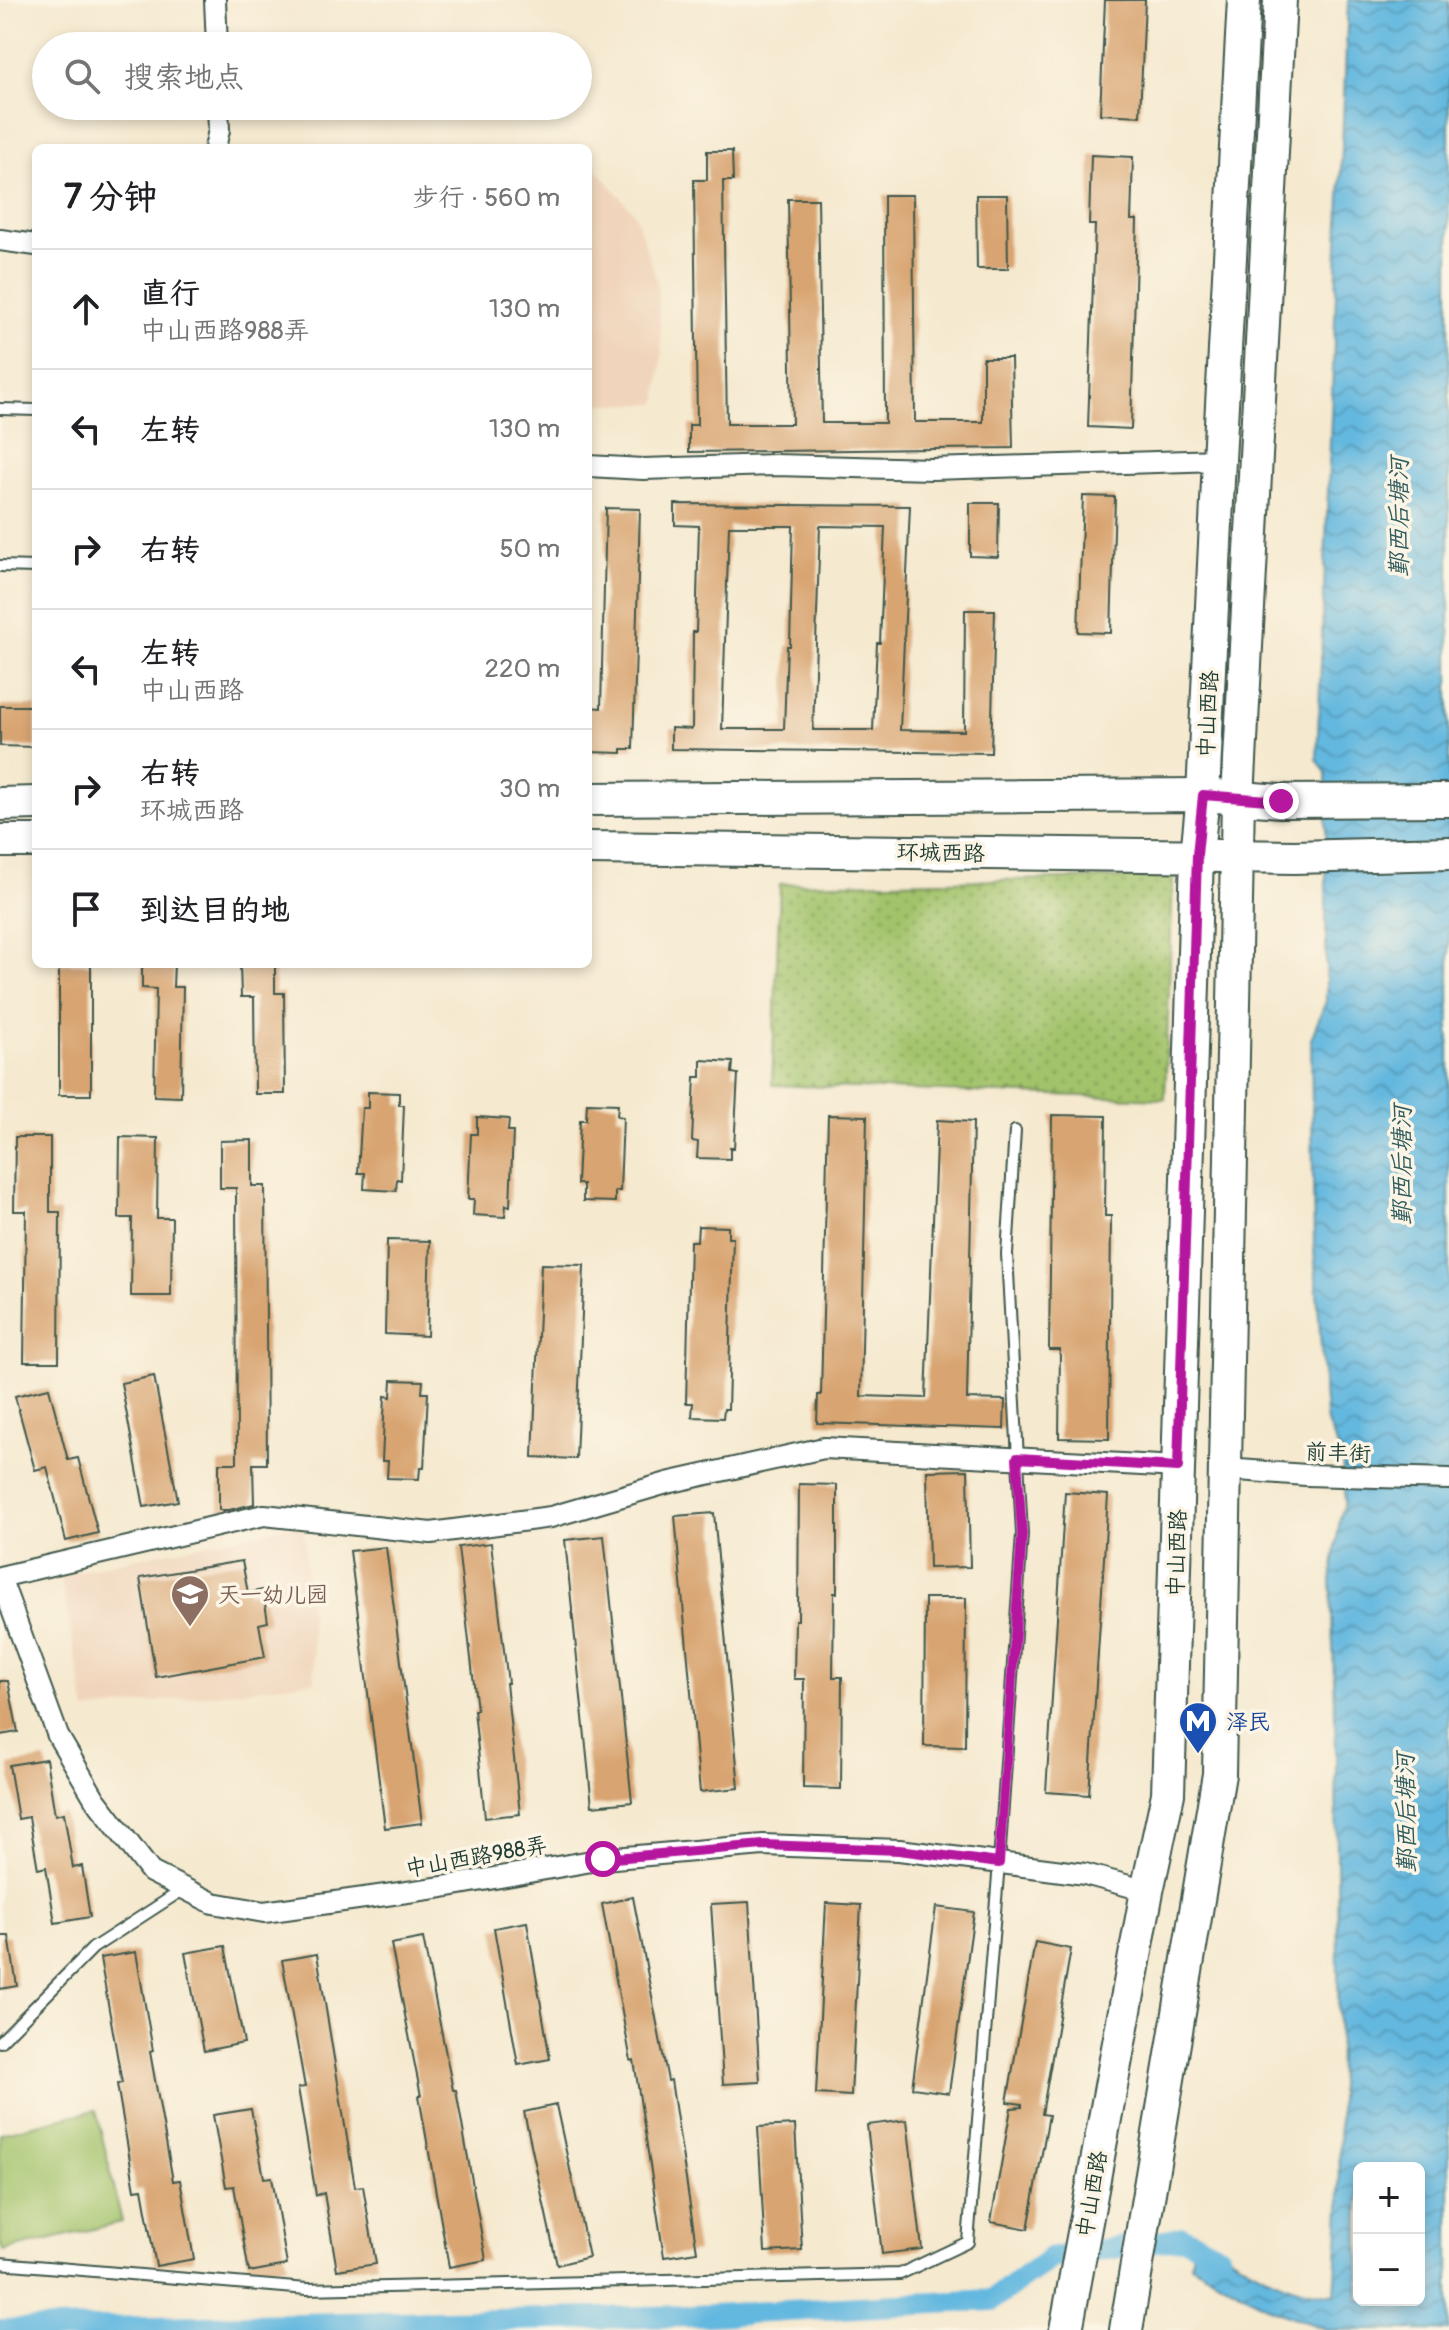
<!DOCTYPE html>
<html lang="zh">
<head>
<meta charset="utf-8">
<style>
  body { margin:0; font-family:Pangolin,"LXGW WenKai TC",sans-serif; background:#f2f2f2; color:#202124 }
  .controls { position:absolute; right:24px; bottom:24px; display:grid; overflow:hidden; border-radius:12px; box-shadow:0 4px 12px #0003 }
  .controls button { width:72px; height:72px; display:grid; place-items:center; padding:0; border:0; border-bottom:2px solid #e0e0e0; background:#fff; color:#202124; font:40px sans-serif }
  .stop { position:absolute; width:24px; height:24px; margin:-18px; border:6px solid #b5179e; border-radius:50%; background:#fff }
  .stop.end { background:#b5179e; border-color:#fff; box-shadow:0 2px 8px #0008 }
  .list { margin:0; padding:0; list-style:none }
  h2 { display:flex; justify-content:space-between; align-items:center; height:104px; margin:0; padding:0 32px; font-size:34px }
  h2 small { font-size:26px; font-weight:400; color:#757577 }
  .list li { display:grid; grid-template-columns:52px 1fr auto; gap:24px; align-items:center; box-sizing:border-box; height:120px; padding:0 32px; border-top:2px solid #e0e0e0 }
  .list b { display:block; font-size:30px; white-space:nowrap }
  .list p { margin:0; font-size:26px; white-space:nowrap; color:#757577 }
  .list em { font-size:26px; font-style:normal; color:#757577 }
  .icon { flex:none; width:44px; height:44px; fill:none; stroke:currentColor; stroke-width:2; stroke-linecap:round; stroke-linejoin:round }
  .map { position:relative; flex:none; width:1449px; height:2330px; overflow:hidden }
  .search { position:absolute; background:#fff; box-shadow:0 4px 12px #0003; left:32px; top:32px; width:560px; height:88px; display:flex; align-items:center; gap:20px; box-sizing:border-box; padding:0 28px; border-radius:44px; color:#757577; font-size:30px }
  .panel { position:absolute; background:#fff; box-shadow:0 4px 12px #0003; left:32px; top:144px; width:560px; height:824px; border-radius:12px }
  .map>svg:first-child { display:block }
  .built { fill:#f0d5bc }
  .park { fill:url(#park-dots); stroke:#608050; stroke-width:2 }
  .pitch { fill:#a2c36b; stroke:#608050; stroke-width:2 }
  .water { fill:url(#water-waves); stroke:#417a8a; stroke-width:2; fill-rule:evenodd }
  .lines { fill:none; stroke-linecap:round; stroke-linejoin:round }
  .canal { stroke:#63b8df; stroke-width:22 }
  .building { fill:#d8a471; fill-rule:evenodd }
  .service-casing { stroke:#3f574b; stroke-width:14 }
  .minor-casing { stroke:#3f574b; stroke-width:24 }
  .primary-casing { stroke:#3f574b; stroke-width:36 }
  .service { stroke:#fff; stroke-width:10 }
  .minor { stroke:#fff; stroke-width:20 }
  .primary { stroke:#fff; stroke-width:32 }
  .route { stroke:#b5179e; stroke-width:10 }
  .labels { text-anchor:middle; stroke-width:7; stroke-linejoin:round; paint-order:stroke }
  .street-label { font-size:22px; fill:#1f3d34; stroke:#fcf5e5 }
  .education-label { font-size:22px; fill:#785e54; stroke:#fcf5e5; text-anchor:start }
  .transit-label { font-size:22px; fill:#164399; stroke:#fcf5e5; text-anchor:start }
  .water-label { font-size:24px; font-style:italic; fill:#305c5f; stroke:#fcf5e5 }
</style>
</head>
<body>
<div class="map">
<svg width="1449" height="2330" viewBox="0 0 1449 2330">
  <defs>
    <pattern id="park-dots" width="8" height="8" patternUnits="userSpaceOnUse" patternTransform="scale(2)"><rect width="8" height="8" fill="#a2c36b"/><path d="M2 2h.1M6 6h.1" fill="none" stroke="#83a059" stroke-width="1.8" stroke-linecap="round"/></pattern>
    <pattern id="water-waves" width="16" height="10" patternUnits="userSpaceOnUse" patternTransform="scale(2)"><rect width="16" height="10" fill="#63b8df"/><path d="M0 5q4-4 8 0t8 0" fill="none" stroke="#5197b6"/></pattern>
  </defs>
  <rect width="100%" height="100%" fill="#fcf5e5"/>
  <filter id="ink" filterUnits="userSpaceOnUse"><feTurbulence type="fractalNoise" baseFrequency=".0125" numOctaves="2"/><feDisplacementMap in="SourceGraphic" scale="16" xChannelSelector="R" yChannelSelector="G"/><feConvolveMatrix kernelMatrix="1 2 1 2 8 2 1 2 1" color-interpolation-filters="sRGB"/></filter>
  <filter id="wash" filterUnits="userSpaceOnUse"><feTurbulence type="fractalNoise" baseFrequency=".006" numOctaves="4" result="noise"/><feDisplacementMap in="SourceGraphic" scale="32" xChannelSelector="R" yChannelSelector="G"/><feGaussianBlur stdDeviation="1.8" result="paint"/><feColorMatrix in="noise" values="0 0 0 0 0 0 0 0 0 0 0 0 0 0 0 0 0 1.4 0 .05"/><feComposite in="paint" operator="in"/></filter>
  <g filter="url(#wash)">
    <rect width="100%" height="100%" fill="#f5e9cf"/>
    <g class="built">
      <path d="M 588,159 L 635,214 L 657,281 L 662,354 L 657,404 L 588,404 Z"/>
      <path d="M 303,1523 L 315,1681 L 86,1711 L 60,1575 Z"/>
    </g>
    <path class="park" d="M 1173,877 L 1165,1099 L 772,1085 L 780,884 Z"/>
    <path class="pitch" d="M 96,2110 L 122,2222 L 3,2251 L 0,2241 L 0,2133 Z"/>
    <path class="water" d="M 1348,0 L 1449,0 L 1449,2330 L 1327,2330 L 1269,2308 L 1191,2265 L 1195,2232 C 1236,2260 1284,2293 1335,2294 L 1340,2207 L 1336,1750 L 1331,1581 L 1340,1518 L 1345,1503 L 1342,1455 L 1328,1426 L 1326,1417 L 1314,1249 L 1311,1039 L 1326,1001 L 1326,773 L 1317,759 ZM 1359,2168 L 1419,2168 L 1419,2300 L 1359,2300 Z"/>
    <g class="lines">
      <path class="canal" d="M 0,2330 L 693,2316 L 992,2300 L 1051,2258 L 1183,2237 L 1219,2255"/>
    </g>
    <g id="blocks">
      <g class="building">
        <path d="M 1105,0 L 1145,0 L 1140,116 L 1100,114 Z"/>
        <path d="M 707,151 L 732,151 L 733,181 L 723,181 L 727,424 L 792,424 L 788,199 L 818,199 L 822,423 L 885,423 L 884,195 L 913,195 L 915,422 L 983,422 L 983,358 L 1011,358 L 1013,448 L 689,452 L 689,425 L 697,425 L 694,180 L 707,180 Z"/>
        <path d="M 1091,155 L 1133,157 L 1131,220 L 1137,220 L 1131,429 L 1088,427 L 1095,225 L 1089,225 Z"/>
        <path d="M 976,195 L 1007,195 L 1008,269 L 977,269 Z"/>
        <path d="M 1083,496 L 1115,497 L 1111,633 L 1078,632 Z"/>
        <path d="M 970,503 L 999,503 L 998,557 L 970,556 Z"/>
        <path d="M 675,504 L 910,506 L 900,730 L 964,731 L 965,610 L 995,610 L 991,753 L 671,749 L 671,728 L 692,729 L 693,632 L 696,632 L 699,526 L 675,525 ZM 729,526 L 793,526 L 790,646 L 787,646 L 784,729 L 722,729 ZM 820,526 L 885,527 L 880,643 L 877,643 L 873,730 L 813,730 Z"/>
        <path d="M 606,508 L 640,509 L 633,749 L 622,749 L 622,753 L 588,752 L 588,707 L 601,708 Z"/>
        <path d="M 0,706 L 36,706 L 36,747 L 0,746 Z"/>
        <rect x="59" y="964" width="32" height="131"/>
        <path d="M 142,964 L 174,964 L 173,987 L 183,987 L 181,1097 L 154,1096 L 156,989 L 142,988 Z"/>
        <path d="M 240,964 L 275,964 L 275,993 L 284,993 L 285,1094 L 255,1094 L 254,997 L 241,997 Z"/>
        <path d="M 701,1060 L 733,1062 L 732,1073 L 738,1074 L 734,1148 L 730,1148 L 730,1159 L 697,1158 L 698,1142 L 692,1141 L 695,1077 L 701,1077 Z"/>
        <path d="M 368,1092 L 399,1093 L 399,1105 L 404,1105 L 401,1180 L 397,1179 L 396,1191 L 364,1189 L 365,1173 L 358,1173 L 362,1108 L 368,1108 Z"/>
        <path d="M 587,1103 L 618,1104 L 617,1116 L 623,1117 L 620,1191 L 615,1191 L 615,1202 L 583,1201 L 583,1184 L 577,1184 L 580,1120 L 586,1120 Z"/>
        <path d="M 828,1115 L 867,1116 L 861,1396 L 926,1398 L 937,1120 L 973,1122 L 967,1399 L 1005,1400 L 1004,1429 L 817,1423 L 818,1395 L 821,1395 Z"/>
        <path d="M 1052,1115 L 1106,1116 L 1105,1216 L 1111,1216 L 1109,1439 L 1059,1438 L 1060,1350 L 1049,1350 Z"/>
        <path d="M 477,1117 L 509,1119 L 508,1131 L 513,1131 L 510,1206 L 506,1205 L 505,1217 L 473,1215 L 474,1199 L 468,1199 L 471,1134 L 477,1134 Z"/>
        <path d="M 15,1137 L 50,1137 L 50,1212 L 60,1212 L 59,1362 L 24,1362 L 26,1211 L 14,1211 Z"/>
        <path d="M 120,1137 L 158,1138 L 157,1218 L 172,1218 L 171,1296 L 131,1296 L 132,1218 L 119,1218 Z"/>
        <path d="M 252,1140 L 252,1186 L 265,1186 L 267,1464 L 253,1464 L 254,1504 L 229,1510 L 219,1510 L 219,1463 L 237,1463 L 236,1188 L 220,1188 L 220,1141 Z"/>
        <path d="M 698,1226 L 728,1227 L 728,1238 L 733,1238 L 728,1409 L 724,1409 L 723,1418 L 692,1417 L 693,1403 L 686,1403 L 690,1241 L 697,1241 Z"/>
        <path d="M 387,1240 L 430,1241 L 427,1336 L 385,1334 Z"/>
        <path d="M 541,1264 L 584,1265 L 576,1459 L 533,1457 Z"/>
        <path d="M 154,1376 L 178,1501 L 144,1507 L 121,1383 Z"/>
        <path d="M 392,1380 L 423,1381 L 422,1393 L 428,1393 L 424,1468 L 420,1468 L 419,1479 L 387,1478 L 388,1461 L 382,1461 L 385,1396 L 391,1397 Z"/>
        <path d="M 49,1388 L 68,1460 L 78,1458 L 98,1533 L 66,1541 L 47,1467 L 35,1470 L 15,1396 Z"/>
        <path d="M 968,1470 L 970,1567 L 929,1568 L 927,1471 Z"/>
        <path d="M 799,1484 L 837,1485 L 837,1593 L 834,1593 L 833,1677 L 842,1677 L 841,1789 L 803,1788 L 804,1679 L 794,1679 L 795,1620 L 798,1620 Z"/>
        <path d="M 1065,1492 L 1108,1495 L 1089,1795 L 1046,1792 Z"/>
        <path d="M 714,1513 L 739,1788 L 700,1792 L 675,1516 Z"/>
        <path d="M 604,1536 L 632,1802 L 592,1806 L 565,1540 Z"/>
        <path d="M 491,1543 L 508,1683 L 506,1683 L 520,1814 L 485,1818 L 474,1710 L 477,1710 L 458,1547 Z"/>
        <path d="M 386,1547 L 422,1823 L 385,1828 L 350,1551 Z"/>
        <path d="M 242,1561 L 248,1593 L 263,1590 L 268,1622 L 259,1624 L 265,1657 L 156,1677 L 140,1578 Z"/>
        <path d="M 925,1598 L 966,1598 L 965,1747 L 924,1746 Z"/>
        <path d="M 0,1681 L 8,1681 L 18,1732 L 0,1735 Z"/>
        <path d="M 46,1759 L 55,1815 L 64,1813 L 73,1868 L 82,1866 L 90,1917 L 55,1923 L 46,1867 L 38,1869 L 29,1817 L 18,1819 L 9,1765 Z"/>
        <path d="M 633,1897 L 668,2081 L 671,2080 L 697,2252 L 664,2257 L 634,2060 L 631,2061 L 602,1904 Z"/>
        <path d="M 749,1902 L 760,2082 L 723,2084 L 711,1904 Z"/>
        <path d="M 826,1903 L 861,1905 L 851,2096 L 816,2094 Z"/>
        <path d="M 936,1907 L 974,1912 L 949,2093 L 912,2088 Z"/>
        <path d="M 527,1922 L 550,2059 L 518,2065 L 494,1928 Z"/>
        <path d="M 0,1936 L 9,1936 L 17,1986 L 0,1989 Z"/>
        <path d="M 423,1938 L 453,2090 L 456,2090 L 486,2260 L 449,2267 L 419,2096 L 421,2096 L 391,1944 Z"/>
        <path d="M 1035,1942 L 1071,1949 L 1042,2114 L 1049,2115 L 1028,2229 L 991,2222 L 1011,2108 L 1022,2107 L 1022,2104 L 1007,2102 Z"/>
        <path d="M 225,1946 L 244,2043 L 204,2051 L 185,1953 Z"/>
        <path d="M 136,1952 L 153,2051 L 150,2052 L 173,2181 L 180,2180 L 194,2259 L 156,2266 L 142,2189 L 135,2190 L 117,2084 L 122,2083 L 100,1958 Z"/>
        <path d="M 317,1954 L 355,2187 L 363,2186 L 376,2264 L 337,2270 L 324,2193 L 316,2195 L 298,2088 L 305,2087 L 282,1960 Z"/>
        <path d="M 556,2105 L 589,2257 L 557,2265 L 524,2112 Z"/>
        <path d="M 251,2109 L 264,2178 L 272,2177 L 287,2265 L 249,2272 L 234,2186 L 226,2187 L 213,2115 Z"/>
        <path d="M 907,2120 L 922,2249 L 882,2254 L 867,2125 Z"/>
        <path d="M 795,2125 L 802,2250 L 765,2252 L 758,2127 Z"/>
      </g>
    </g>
  </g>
  <g filter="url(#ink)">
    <use href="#blocks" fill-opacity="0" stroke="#3f574b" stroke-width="2"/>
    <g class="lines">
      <g class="service-casing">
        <g id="service">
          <path d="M 0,409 L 36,410"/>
          <path d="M 0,566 L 36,567"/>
          <path d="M 0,2042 L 93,1948 L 184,1889"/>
          <path d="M 0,2263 L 307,2289 L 900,2274 L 968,2242 L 999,1863 L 1022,1534 L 1007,1254 L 1015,1131"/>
        </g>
      </g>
      <g class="minor-casing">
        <g id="minor">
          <path d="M 215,0 L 217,46"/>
          <path d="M 215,148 L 219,130 L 218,106"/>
          <path d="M 0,240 L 36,245"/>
          <path d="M 588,466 L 643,469 L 775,465 L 932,469 L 1219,460"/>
          <path d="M 1225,1469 L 1306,1475 L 1449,1479"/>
          <path d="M 1147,1891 L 1085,1874 L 899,1850 L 763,1845 L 603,1859 L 443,1887 L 264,1912 L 213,1903 L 151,1872 L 95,1799 L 58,1736 L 0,1577 L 264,1515 L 431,1533 L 551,1517 L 667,1483 L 824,1448 L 1178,1467"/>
        </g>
      </g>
      <g class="primary-casing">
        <g id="primary">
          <path d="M 588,799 L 1203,795 L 1281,801 L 1449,800"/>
          <path d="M 0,804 L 36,803"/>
          <path d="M 0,841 L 36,841"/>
          <path d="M 588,848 L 1294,857 L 1449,853"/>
          <path d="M 1066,2330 L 1147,1891 L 1168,1794 L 1197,855 L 1203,795 L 1219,460 L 1244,0"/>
          <path d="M 1126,2330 L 1219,1774 L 1238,798 L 1280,0"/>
        </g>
      </g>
      <use href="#service" class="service"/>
      <use href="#minor" class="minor"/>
      <use href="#primary" class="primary"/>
    </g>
  </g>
  <g class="lines" filter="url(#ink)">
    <path class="route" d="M 603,1859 L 763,1845 L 899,1850 L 999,1863 L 1022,1534 L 1017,1458 L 1178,1467 L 1197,855 L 1203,795 L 1281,801"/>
  </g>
  <defs>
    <g id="school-pin" transform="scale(2)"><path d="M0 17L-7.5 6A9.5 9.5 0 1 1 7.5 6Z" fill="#8d6e63" stroke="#fcf5e5"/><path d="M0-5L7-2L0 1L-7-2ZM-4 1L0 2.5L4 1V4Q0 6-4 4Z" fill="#fff"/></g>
    <g id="metro-pin" transform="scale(2)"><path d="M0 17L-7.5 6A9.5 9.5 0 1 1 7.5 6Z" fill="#1a4fb4" stroke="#fcf5e5"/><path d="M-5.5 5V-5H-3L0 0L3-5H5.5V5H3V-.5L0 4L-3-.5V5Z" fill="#fff"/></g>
  </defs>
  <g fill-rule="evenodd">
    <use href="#school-pin" x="190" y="1594"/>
    <use href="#metro-pin" x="1198" y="1721"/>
  </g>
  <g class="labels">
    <g class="street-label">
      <text transform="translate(1207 714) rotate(-87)" y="8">中山西路</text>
      <text transform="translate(941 852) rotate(1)" y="8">环城西路</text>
      <text transform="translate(1338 1452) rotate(2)" y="8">前丰街</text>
      <text transform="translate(1176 1553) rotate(-88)" y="8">中山西路</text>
      <text transform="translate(476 1856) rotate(-10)" y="8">中山西路988弄</text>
      <text transform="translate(1091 2194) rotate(-80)" y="8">中山西路</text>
    </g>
    <g class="education-label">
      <text x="218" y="1602">天一幼儿园</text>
    </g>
    <g class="transit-label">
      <text x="1226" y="1729">泽民</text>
    </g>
    <g class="water-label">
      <text transform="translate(1399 517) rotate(-90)" y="8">鄞西后塘河</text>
      <text transform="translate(1402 1165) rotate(-90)" y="8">鄞西后塘河</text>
      <text transform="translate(1406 1813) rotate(-91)" y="8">鄞西后塘河</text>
    </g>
  </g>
</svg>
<div class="controls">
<button>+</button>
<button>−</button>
</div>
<div class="stop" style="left:603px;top:1859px"></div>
<div class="stop end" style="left:1281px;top:801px"></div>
<div class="search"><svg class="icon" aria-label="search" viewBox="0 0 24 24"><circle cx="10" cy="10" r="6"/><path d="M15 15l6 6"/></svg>搜索地点</div>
<section class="panel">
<h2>7 分钟<small>步行 · 560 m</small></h2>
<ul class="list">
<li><svg class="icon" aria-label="ahead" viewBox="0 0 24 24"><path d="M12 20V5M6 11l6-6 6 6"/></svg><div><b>直行</b><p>中山西路988弄</p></div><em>130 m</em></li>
<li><svg class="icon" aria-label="left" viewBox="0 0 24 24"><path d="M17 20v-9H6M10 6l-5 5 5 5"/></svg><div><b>左转</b></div><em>130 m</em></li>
<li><svg class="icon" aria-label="right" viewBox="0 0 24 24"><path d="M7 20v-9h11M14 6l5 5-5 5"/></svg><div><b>右转</b></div><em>50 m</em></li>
<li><svg class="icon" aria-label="left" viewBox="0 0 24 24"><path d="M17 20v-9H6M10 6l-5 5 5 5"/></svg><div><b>左转</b><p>中山西路</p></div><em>220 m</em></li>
<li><svg class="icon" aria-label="right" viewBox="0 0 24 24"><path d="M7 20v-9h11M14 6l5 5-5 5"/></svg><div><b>右转</b><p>环城西路</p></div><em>30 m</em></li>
<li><svg class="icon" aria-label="arrive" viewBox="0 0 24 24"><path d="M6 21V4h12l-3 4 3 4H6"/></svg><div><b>到达目的地</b></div></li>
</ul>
</section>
</div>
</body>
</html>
